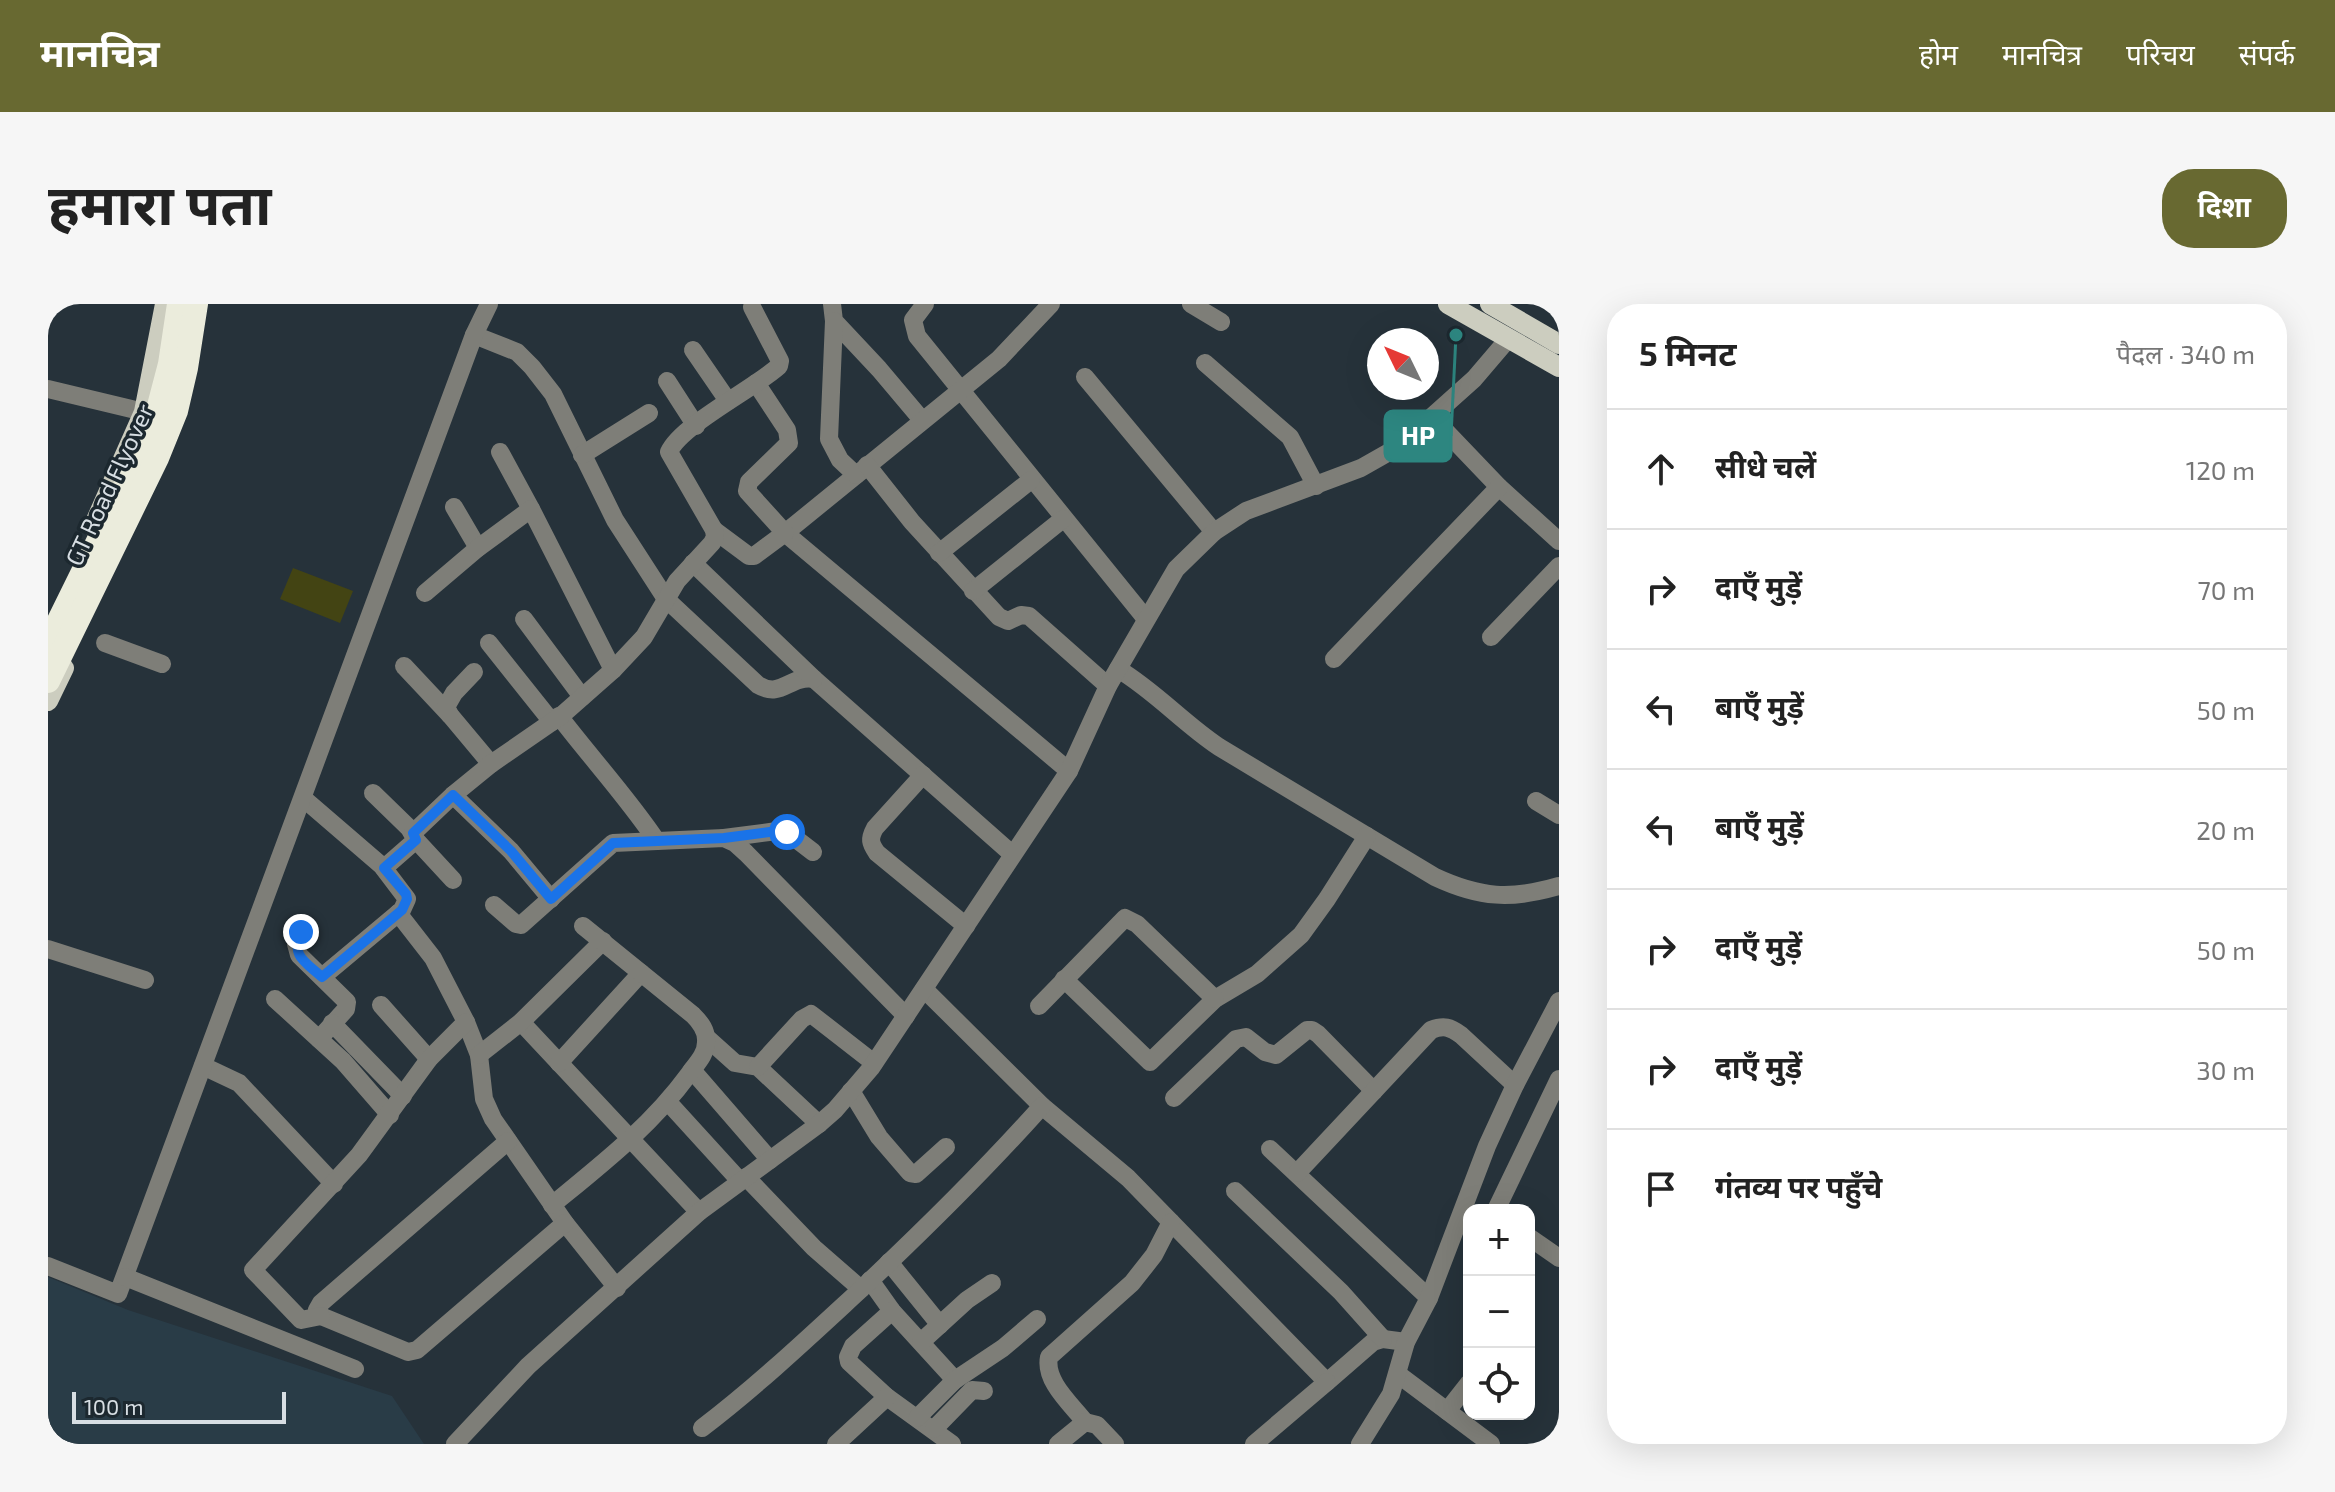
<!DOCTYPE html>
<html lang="hi">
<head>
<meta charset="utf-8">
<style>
  body { margin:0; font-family:"Exo 2","Noto Sans Devanagari",sans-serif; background:#f6f6f6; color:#222 }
  .controls { position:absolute; right:24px; bottom:24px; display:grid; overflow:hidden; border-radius:16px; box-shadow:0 8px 32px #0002 }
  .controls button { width:72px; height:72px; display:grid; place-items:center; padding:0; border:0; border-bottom:2px solid #e0e0e0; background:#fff; color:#222; font:40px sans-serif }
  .compass { position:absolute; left:1319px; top:24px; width:72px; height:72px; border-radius:50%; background:#fff; box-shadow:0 8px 32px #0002; rotate:313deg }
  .scale { position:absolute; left:24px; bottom:20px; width:214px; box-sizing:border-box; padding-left:8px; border:4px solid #d7dee3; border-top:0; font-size:22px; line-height:28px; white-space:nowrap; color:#d7dee3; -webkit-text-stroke:6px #1c282f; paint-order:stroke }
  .stop { position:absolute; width:24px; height:24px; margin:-18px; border:6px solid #1a73e8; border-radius:50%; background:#fff }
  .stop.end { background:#1a73e8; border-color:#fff; box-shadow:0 2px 8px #0008 }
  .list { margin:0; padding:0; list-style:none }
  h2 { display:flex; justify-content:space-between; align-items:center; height:104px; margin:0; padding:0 32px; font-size:34px }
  h2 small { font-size:26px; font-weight:400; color:#767676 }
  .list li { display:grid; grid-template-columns:52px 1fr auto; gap:24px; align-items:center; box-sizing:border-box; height:120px; padding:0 32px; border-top:2px solid #e0e0e0 }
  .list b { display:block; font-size:30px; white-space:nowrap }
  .list em { font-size:26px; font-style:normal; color:#767676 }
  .icon { flex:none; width:44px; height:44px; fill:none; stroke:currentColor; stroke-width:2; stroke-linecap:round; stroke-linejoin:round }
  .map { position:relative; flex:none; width:1511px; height:1140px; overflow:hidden; border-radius:32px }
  header { display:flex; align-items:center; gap:48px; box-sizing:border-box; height:112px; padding:0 40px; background:#686931; color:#fff }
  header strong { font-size:38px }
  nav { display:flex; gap:44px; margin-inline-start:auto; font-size:28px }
  .intro { display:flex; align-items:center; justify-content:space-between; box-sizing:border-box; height:192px; padding:0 48px }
  h1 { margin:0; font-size:56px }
  .button { padding:20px 36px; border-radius:32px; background:#686931; color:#fff; font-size:28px; font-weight:700 }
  main { display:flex; gap:48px; padding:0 48px }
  aside { flex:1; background:#fff; border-radius:32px; box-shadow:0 8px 32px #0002 }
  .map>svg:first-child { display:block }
  .built { fill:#293c47 }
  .green { fill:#434413 }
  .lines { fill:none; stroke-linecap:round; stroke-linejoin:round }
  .minor { stroke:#7e7e78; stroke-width:18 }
  .major { stroke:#cccdbf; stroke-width:20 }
  .highway { stroke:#ebecdc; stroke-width:24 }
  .route { stroke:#1a73e8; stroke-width:10 }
  .labels { text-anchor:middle; stroke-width:7; stroke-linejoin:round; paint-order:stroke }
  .street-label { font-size:24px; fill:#d7dee3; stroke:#1c282f }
  .leader { fill:none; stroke:#2d8680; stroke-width:3 }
  .callout-dot { fill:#2d8680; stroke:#1c282f; stroke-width:3 }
  .callout { fill:#2d8680; stroke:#2d8680; stroke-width:3 }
  .callout-label { font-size:26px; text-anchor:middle; font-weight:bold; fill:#fff }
</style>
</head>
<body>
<header>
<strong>मानचित्र</strong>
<nav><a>होम</a><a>मानचित्र</a><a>परिचय</a><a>संपर्क</a></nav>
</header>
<div class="intro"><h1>हमारा पता</h1><a class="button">दिशा</a></div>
<main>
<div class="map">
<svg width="1511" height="1140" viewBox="0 0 1511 1140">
  <rect width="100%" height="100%" fill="#26323a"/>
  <path class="built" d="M 0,973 L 80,1006 L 344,1092 L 376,1140 L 0,1140 Z"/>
  <path class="green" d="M 245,264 L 305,287 L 292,319 L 232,295 Z"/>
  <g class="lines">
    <g class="minor">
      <path d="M 784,0 L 786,17 L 831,65 L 874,116"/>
      <path d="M 877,0 L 865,16 L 869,32 L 1098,315"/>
      <path d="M 1003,0 L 951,55 L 737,229 L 1021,467"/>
      <path d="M 1143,0 L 1173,18"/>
      <path d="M 786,17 L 781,135 L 792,156 L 808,171"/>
      <path d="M 426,31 L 469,48 L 484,63 L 505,90 L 567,216 L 618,295 L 710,381 C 734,395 741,371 766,375 L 964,550"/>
      <path d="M 645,46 L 680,97"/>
      <path d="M 1157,59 L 1242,133 L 1268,182"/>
      <path d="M 1037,73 L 1166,228"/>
      <path d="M 619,77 L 648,122"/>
      <path d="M 0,85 L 96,108"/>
      <path d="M 1385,114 L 1451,183 L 1511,237"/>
      <path d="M 452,148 L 483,205"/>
      <path d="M 534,151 L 601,109"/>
      <path d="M 819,161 L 864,218 L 951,313 L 960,317 L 973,311 L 981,312 L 1060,382"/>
      <path d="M 406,203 L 430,244"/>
      <path d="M 666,226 L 701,252 L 706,252 L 737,229 L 699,187 L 701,178 L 741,139 L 739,126 L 708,79"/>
      <path d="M 891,249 L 983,176"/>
      <path d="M 645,259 L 766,375"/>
      <path d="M 925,287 L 1015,215"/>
      <path d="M 377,289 L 430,244 L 483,205 L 565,366"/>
      <path d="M 476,315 L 534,393"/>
      <path d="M 1443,333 L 1511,262"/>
      <path d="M 57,339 L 114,360"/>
      <path d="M 441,339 L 504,418"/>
      <path d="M 1286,355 L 1451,183"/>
      <path d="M 356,362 L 402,411"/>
      <path d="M 1070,365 C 1107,387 1135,419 1171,443 L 1387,573 C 1432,594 1463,596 1511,582"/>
      <path d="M 426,368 L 406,389 L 398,403 L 402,411 L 443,460"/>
      <path d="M 511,412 C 543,454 579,493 608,536"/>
      <path d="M 875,471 L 827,524 C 821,535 822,539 829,549 L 918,622"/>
      <path d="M 325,489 L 361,524 L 368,536 L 336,564"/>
      <path d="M 255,494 L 334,562 L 359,595 L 354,606 L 274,673"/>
      <path d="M 1488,497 L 1511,511"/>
      <path d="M 365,529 L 405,491"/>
      <path d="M 676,534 L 729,527 L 739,528 L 765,548"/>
      <path d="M 368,536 L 405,576"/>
      <path d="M 503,595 L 463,547 L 405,491 L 443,460 L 514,411 L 565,366 L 596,333 L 629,277 L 664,239 L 667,233 L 666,226 L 621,148 C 633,121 707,84 731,62 L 732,57 L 704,3"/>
      <path d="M 446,601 L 468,620 L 473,621 L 565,539 L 676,534 L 687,539 L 698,549 L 858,712"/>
      <path d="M 350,609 L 385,654 L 418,718 L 431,751 L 436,795 L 445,815 L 517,919 L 569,984"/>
      <path d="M 253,628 L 248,640 L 251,651 L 299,698 L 298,705 L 271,735"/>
      <path d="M 0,645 L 97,676"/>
      <path d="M 1016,675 L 1102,758 L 1167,695 L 1209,670 L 1253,631 L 1279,595 L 1319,532"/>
      <path d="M 876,685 L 994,802 L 1080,874 L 1279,1078 L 1325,1038 L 1335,1035 L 1358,1038"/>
      <path d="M 227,695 L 295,757 L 342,811"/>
      <path d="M 333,701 L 381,755"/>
      <path d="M 991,702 L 1077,614 L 1089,620 L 1167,695"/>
      <path d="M 473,718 L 651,908"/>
      <path d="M 284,719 L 355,792"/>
      <path d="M 658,733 L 687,759 L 710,763 L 771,820"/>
      <path d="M 431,751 L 473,718 L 555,637"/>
      <path d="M 511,759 L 593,669"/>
      <path d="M 155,762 L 191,779 L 286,880"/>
      <path d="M 710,763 L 754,715 L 763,710 L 826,759"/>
      <path d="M 644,766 L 722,856"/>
      <path d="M 803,787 L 831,833 L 862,869 L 868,870 L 898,843"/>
      <path d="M 1126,794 L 1188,735 L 1198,733 L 1217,748 L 1228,751 L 1259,726 L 1264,726 L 1270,730 L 1326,787"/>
      <path d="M 620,798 L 692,877"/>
      <path d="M 460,837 L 273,999 L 269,1006 L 273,1012 L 360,1048 L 369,1046 L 517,919"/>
      <path d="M 1222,845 L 1381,994"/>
      <path d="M 1249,869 L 1383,726 C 1396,721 1402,723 1413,731 L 1467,781"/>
      <path d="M 698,873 L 766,944 L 813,985"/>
      <path d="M 1187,887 L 1293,988 L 1335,1035"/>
      <path d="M 504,901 C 554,860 603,822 641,770 C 648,760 658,751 658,738 C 659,727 653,719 645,711 L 535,622"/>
      <path d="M 1448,906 L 1511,775"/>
      <path d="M 1481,933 L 1511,954"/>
      <path d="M 841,958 L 892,1021"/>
      <path d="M 0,962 L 70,990 L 426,31 L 441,0"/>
      <path d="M 77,973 L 307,1065"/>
      <path d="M 822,976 L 844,1007 L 907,1076"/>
      <path d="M 844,1007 L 805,1042 L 800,1053 L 801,1058 L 839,1093 L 904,1140"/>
      <path d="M 273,1012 L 253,1016 L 205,966 L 311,851 L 381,755 L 418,718"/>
      <path d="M 873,1038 L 919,996 L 944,979"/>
      <path d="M 1351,1071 L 1443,1140"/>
      <path d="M 1399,1107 L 1421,1079"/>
      <path d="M 869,1114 L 907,1076 L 955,1044 L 989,1015"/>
      <path d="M 1037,1118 C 1023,1100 996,1077 1001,1053 L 1084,979 L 1106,951 L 1123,918"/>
      <path d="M 654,1124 C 709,1082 759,1035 810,988 C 874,928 936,867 994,802"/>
      <path d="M 886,1125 L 924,1086 L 936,1087"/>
      <path d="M 407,1140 L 480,1062 L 651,908 L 771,820 L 787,806 L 823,764 L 1021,467 L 1060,382 L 1128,265 L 1166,228 L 1198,207 L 1313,164 L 1350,143 L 1426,75 L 1461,34"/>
      <path d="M 788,1140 L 839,1093"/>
      <path d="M 1010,1140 L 1037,1118 L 1049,1121 L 1067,1140"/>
      <path d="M 1206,1140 L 1279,1078"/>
      <path d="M 1312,1140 L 1343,1090 L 1358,1038 L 1381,994 L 1439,842 L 1467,781 L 1511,697"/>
    </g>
    <g class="major">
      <path d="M 1400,0 L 1511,63"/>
      <path d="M 1442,0 L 1511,40"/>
      <path d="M 45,223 L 96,108 L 117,0"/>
      <path d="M 0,397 L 16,364"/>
    </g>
    <g class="highway">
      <path d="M 0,339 L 94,148 L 111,102 L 122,60 L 131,0"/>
      <path d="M 0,377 L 109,154 L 128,107 L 138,64 L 148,0"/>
    </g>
  </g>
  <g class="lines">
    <path class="route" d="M 253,628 C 243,652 256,657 274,673 L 354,606 L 359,595 L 358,590 L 336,564 L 368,536 L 365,529 L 405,491 L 463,547 L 503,595 L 565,539 L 676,534 L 729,527 L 739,528"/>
  </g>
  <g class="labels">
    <g class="street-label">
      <text transform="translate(62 181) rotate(-65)" y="8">GT Road Flyover</text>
    </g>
  </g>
  <path class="leader" d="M1408 31L1403 132"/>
  <circle class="callout-dot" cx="1408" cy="31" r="8"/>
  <rect class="callout" x="1337" y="107" width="66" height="50" rx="8"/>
  <g class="callout-label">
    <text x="1370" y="141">HP</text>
  </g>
</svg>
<div class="controls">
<button>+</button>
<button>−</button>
<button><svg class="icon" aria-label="locate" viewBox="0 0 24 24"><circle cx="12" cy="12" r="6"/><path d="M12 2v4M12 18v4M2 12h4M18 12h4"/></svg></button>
</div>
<svg class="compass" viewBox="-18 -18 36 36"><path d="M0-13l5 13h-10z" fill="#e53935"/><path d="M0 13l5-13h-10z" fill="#767676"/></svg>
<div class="scale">100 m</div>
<div class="stop" style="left:739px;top:528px"></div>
<div class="stop end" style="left:253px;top:628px"></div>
</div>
<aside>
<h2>5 मिनट<small>पैदल · 340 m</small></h2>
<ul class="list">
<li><svg class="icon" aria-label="ahead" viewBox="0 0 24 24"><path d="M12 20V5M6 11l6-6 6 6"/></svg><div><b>सीधे चलें</b></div><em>120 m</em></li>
<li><svg class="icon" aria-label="right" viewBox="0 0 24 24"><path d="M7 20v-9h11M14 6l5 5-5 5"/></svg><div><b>दाएँ मुड़ें</b></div><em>70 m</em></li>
<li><svg class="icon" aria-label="left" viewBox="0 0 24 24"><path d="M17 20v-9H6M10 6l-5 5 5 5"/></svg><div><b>बाएँ मुड़ें</b></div><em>50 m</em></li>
<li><svg class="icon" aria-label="left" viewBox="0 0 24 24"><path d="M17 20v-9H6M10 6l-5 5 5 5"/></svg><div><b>बाएँ मुड़ें</b></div><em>20 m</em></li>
<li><svg class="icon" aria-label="right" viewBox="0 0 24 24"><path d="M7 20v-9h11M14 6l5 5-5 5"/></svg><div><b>दाएँ मुड़ें</b></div><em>50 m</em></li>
<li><svg class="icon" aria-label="right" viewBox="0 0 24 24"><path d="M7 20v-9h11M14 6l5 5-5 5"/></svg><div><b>दाएँ मुड़ें</b></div><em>30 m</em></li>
<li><svg class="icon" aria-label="arrive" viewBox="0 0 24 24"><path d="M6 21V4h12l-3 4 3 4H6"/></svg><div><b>गंतव्य पर पहुँचे</b></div></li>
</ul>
</aside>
</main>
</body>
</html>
